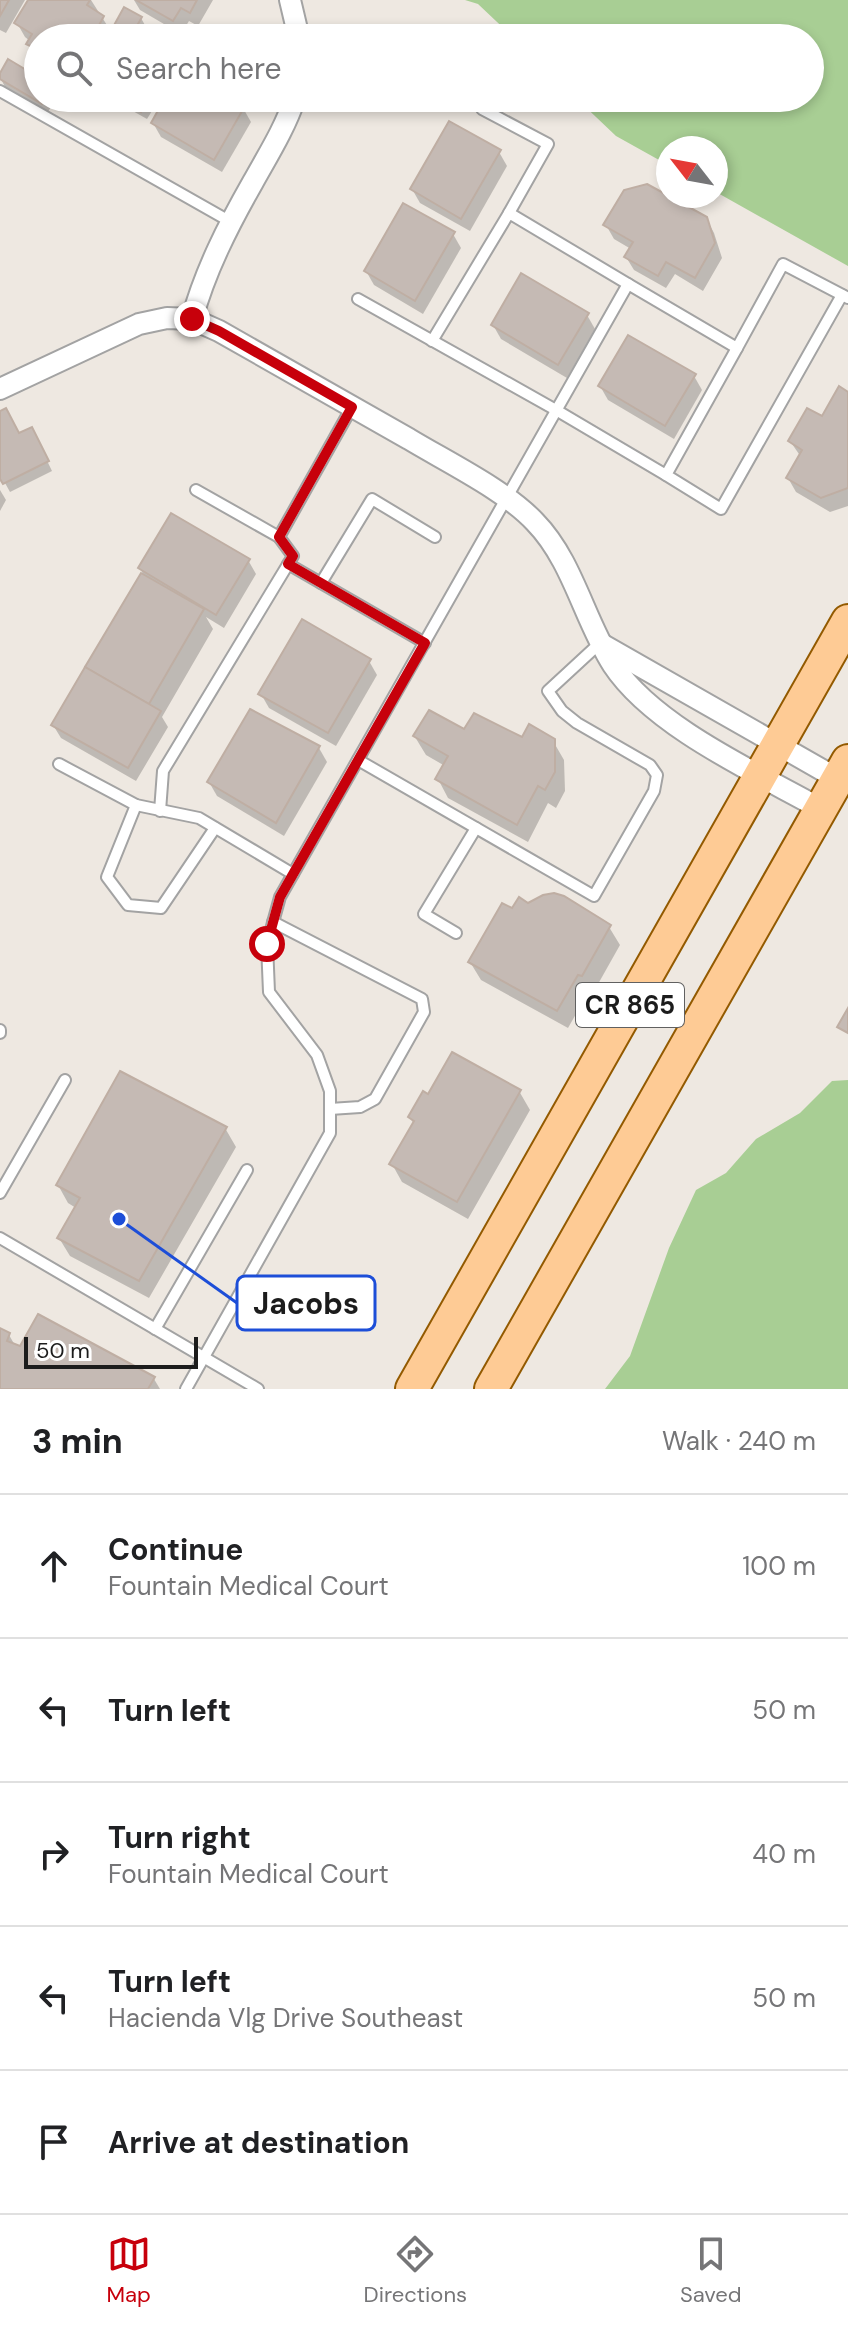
<!DOCTYPE html>
<html lang="en">
<head>
<meta charset="utf-8">
<style>
  body { margin:0; font-family:"DM Sans",sans-serif; background:#f6f6f6; color:#202124 }
  .compass { position:absolute; left:656px; top:136px; width:72px; height:72px; border-radius:50%; background:#fff; box-shadow:0 4px 12px #0003; rotate:301deg }
  .scale { position:absolute; left:24px; bottom:20px; width:174px; box-sizing:border-box; padding-left:8px; border:4px solid #1c1c1c; border-top:0; font-size:22px; line-height:28px; white-space:nowrap; color:#1c1c1c; -webkit-text-stroke:6px #fff; paint-order:stroke }
  .stop { position:absolute; width:24px; height:24px; margin:-18px; border:6px solid #c7000b; border-radius:50%; background:#fff }
  .stop.end { background:#c7000b; border-color:#fff; box-shadow:0 2px 8px #0008 }
  .list { margin:0; padding:0; list-style:none }
  h2 { display:flex; justify-content:space-between; align-items:center; height:104px; margin:0; padding:0 32px; font-size:34px }
  h2 small { font-size:26px; font-weight:400; color:#757577 }
  .list li { display:grid; grid-template-columns:52px 1fr auto; gap:24px; align-items:center; box-sizing:border-box; height:144px; padding:0 32px; border-top:2px solid #e0e0e0 }
  .list b { display:block; font-size:30px; white-space:nowrap }
  .list p { margin:0; font-size:26px; white-space:nowrap; color:#757577 }
  .list em { font-size:26px; font-style:normal; color:#757577 }
  .icon { flex:none; width:44px; height:44px; fill:none; stroke:currentColor; stroke-width:2; stroke-linecap:round; stroke-linejoin:round }
  .map { position:relative; flex:none; width:848px; height:1389px; overflow:hidden }
  .search { position:absolute; background:#fff; box-shadow:0 4px 12px #0003; left:24px; right:24px; top:24px; height:88px; display:flex; align-items:center; gap:20px; box-sizing:border-box; padding:0 28px; border-radius:44px; color:#757577; font-size:30px }
  .sheet { height:824px; background:#fff }
  nav { display:flex; justify-content:space-around; align-items:center; box-sizing:border-box; height:112px; border-top:2px solid #e0e0e0; background:#fff; font-size:22px; color:#757577 }
  nav a { display:grid; justify-items:center; gap:4px }
  nav .on { color:#c7000b }
  .map>svg:first-child { display:block }
  .forest { fill:#a8ce94 }
  .shadow { fill:#0003 }
  .building { fill:#c5bab4; stroke:#bfaea3; stroke-width:2 }
  .lines { fill:none; stroke-linecap:round; stroke-linejoin:round }
  .lane-casing { stroke:#a3a3a3; stroke-width:14 }
  .street-casing { stroke:#a3a3a3; stroke-width:24 }
  .primary-casing { stroke:#935a00; stroke-width:36 }
  .lane { stroke:#fff; stroke-width:10 }
  .street { stroke:#fff; stroke-width:20 }
  .primary { stroke:#fecb95; stroke-width:32 }
  .route { stroke:#c7000b; stroke-width:10 }
  .labels { text-anchor:middle; stroke-width:7; stroke-linejoin:round; paint-order:stroke }
  .shield { fill:#fff; stroke:#606060; stroke-width:2 }
  .shield-label { font-size:26px; font-weight:bold; fill:#1c1c1c }
  .leader { fill:none; stroke:#1d4ed8; stroke-width:3 }
  .callout-dot { fill:#1d4ed8; stroke:#fff; stroke-width:3 }
  .callout { fill:#fff; stroke:#1d4ed8; stroke-width:3 }
  .callout-label { font-size:30px; text-anchor:middle; font-weight:bold; fill:#1c1c1c }
</style>
</head>
<body>
<div class="map">
<svg width="848" height="1389" viewBox="0 0 848 1389">
  <rect width="100%" height="100%" fill="#eee8e1"/>
  <g class="forest">
    <path d="M 465,0 L 848,0 L 848,266 L 716,192 L 716,148 L 668,148 L 668,165 L 616,136 L 576,98 L 810,98 L 810,38 L 514,38 L 478,4 Z"/>
    <path d="M 848,1080 L 848,1389 L 605,1389 L 630,1356 L 669,1248 L 696,1190 L 726,1173 L 756,1139 L 800,1113 L 832,1081 Z"/>
  </g>
  <g class="shadow">
    <path d="M 0,0 L 25,0 L 6,33 L 0,30 Z"/>
    <path d="M 30,0 L 91,0 L 112,33 L 141,18 L 146,27 L 140,38 L 38,38 L 38,58 L 29,44 L 30,41 L 25,37 L 17,23 Z"/>
    <path d="M 134,0 L 213,0 L 198,26 L 189,21 L 181,34 L 140,10 Z"/>
    <path d="M 0,77 L 38,79 L 38,98 L 56,98 L 48,112 L 5,87 Z"/>
    <path d="M 127,98 L 160,98 L 147,119 L 131,110 L 125,101 Z"/>
    <path d="M 168,98 L 226,98 L 243,108 L 251,122 L 222,172 L 161,137 L 153,123 Z"/>
    <path d="M 499,152 L 507,166 L 470,231 L 420,203 L 412,189 Z"/>
    <path d="M 706,218 L 714,233 L 722,258 L 703,291 L 675,274 L 666,288 L 634,270 L 626,257 L 631,249 L 614,239 L 606,225 Z"/>
    <path d="M 453,234 L 461,248 L 423,314 L 374,285 L 366,271 Z"/>
    <path d="M 587,315 L 595,329 L 567,378 L 501,339 L 493,325 Z"/>
    <path d="M 694,376 L 702,390 L 674,439 L 608,400 L 600,386 Z"/>
    <path d="M 848,394 L 848,506 L 830,512 L 796,492 L 788,478 L 801,457 L 790,441 L 823,418 Z"/>
    <path d="M 0,413 L 19,435 L 36,438 L 52,471 L 10,492 L 0,474 Z"/>
    <path d="M 0,490 L 6,500 L 0,511 Z"/>
    <path d="M 248,560 L 256,574 L 224,628 L 206,617 L 213,629 L 162,717 L 168,727 L 136,781 L 61,738 L 53,725 L 143,574 L 140,568 Z"/>
    <path d="M 369,661 L 377,675 L 336,746 L 269,708 L 261,694 Z"/>
    <path d="M 465,731 L 553,741 L 564,760 L 565,791 L 556,808 L 548,803 L 528,842 L 448,798 L 438,779 L 445,766 L 426,755 L 415,737 Z"/>
    <path d="M 319,748 L 327,762 L 284,836 L 217,796 L 209,782 Z"/>
    <path d="M 528,905 L 609,927 L 620,945 L 593,993 L 588,993 L 568,1028 L 481,980 L 470,962 L 513,911 Z"/>
    <path d="M 519,1091 L 530,1110 L 468,1219 L 402,1182 L 392,1164 L 414,1124 L 410,1118 L 429,1097 Z"/>
    <path d="M 225,1128 L 236,1147 L 149,1298 L 70,1256 L 59,1238 L 76,1208 L 68,1203 L 58,1185 Z"/>
    <path d="M 0,1330 L 9,1335 L 16,1347 L 154,1379 L 160,1389 L 0,1389 Z"/>
  </g>
  <g class="building">
    <path d="M 0,0 L 9,0 L 0,16 Z"/>
    <path d="M 28,0 L 90,0 L 87,5 L 104,16 L 92,38 L 38,38 L 38,50 L 26,44 L 32,34 L 14,23 Z"/>
    <path d="M 136,0 L 197,0 L 190,13 L 181,8 L 173,21 Z"/>
    <path d="M 124,7 L 142,17 L 130,38 L 107,38 Z"/>
    <path d="M 8,59 L 38,77 L 38,98 L 46,98 L 42,104 L 0,79 L 0,73 Z"/>
    <path d="M 125,98 L 149,98 L 141,112 L 123,101 Z"/>
    <path d="M 165,98 L 230,98 L 245,106 L 214,160 L 151,123 Z"/>
    <path d="M 449,121 L 501,150 L 461,219 L 410,189 Z"/>
    <path d="M 647,184 L 707,217 L 715,243 L 695,278 L 666,262 L 658,276 L 624,257 L 633,242 L 603,225 L 624,190 Z"/>
    <path d="M 403,203 L 455,232 L 415,301 L 364,271 Z"/>
    <path d="M 521,273 L 589,313 L 558,365 L 491,325 Z"/>
    <path d="M 628,335 L 696,374 L 665,426 L 598,386 Z"/>
    <path d="M 839,386 L 848,392 L 848,488 L 821,498 L 786,478 L 802,450 L 788,441 L 807,408 L 822,416 Z"/>
    <path d="M 6,408 L 19,433 L 32,427 L 49,461 L 3,484 L 0,479 L 0,411 Z"/>
    <path d="M 171,513 L 250,559 L 216,615 L 138,568 Z"/>
    <path d="M 141,573 L 204,609 L 149,704 L 85,667 Z"/>
    <path d="M 302,619 L 371,659 L 328,733 L 258,694 Z"/>
    <path d="M 85,667 L 161,711 L 128,768 L 51,725 Z"/>
    <path d="M 250,709 L 320,746 L 276,823 L 207,782 Z"/>
    <path d="M 429,710 L 464,729 L 474,713 L 522,737 L 529,724 L 555,739 L 555,772 L 545,790 L 538,786 L 517,825 L 435,779 L 448,756 L 413,736 Z"/>
    <path d="M 554,893 L 564,896 L 611,925 L 582,976 L 578,975 L 557,1011 L 468,962 L 502,903 L 512,908 L 519,897 L 528,903 L 543,895 Z"/>
    <path d="M 848,1008 L 848,1033 L 837,1027 Z"/>
    <path d="M 452,1052 L 521,1090 L 457,1202 L 389,1164 L 414,1121 L 408,1117 L 423,1091 L 428,1094 Z"/>
    <path d="M 120,1071 L 227,1127 L 139,1281 L 57,1238 L 80,1198 L 56,1185 Z"/>
    <path d="M 38,1314 L 155,1377 L 148,1389 L 0,1389 L 0,1328 L 10,1333 L 7,1341 L 20,1346 Z"/>
  </g>
  <g class="lines">
    <g class="lane-casing">
      <g id="lane">
        <path d="M 0,91 L 231,222"/>
        <path d="M 482,109 L 548,144 L 509,213"/>
        <path d="M 358,299 L 556,410 L 666,475"/>
        <path d="M 432,341 L 509,213 L 628,284"/>
        <path d="M 737,348 L 666,475 L 721,509 L 842,295"/>
        <path d="M 196,490 L 279,537"/>
        <path d="M 288,564 L 425,643"/>
        <path d="M 321,583 L 372,499 L 435,537"/>
        <path d="M 358,760 L 594,896 L 654,791 L 657,775 L 650,765 L 577,723 L 562,711 L 548,691 L 600,643"/>
        <path d="M 59,764 L 136,805 L 199,818 L 293,874"/>
        <path d="M 136,805 L 107,877 L 128,905 L 161,908 L 215,828"/>
        <path d="M 160,811 L 163,771 L 293,556 L 279,537 L 352,407"/>
        <path d="M 273,922 L 422,999 L 424,1012 L 375,1099 L 360,1107 L 330,1109"/>
        <path d="M 456,933 L 424,914 L 476,828"/>
        <path d="M 0,1030 L 0,1033"/>
        <path d="M 0,1193 L 65,1080"/>
        <path d="M 0,1238 L 258,1389"/>
        <path d="M 155,1329 L 247,1170"/>
        <path d="M 186,1389 L 330,1133 L 330,1091 L 317,1055 L 269,992 L 267,944 L 280,897 L 628,284 L 737,348 L 783,264 L 848,298"/>
      </g>
    </g>
    <g class="street-casing">
      <g id="street">
        <path d="M 290,0 L 299,38"/>
        <path d="M 192,319 C 205,271 228,226 253,182 C 268,155 285,128 295,98"/>
        <path d="M 0,389 L 139,324 L 167,318 L 192,319 L 219,331 C 282,367 345,403 409,439 C 447,462 505,490 535,522 C 573,561 584,620 613,665 C 654,727 757,773 821,809"/>
        <path d="M 603,645 L 838,779"/>
      </g>
    </g>
    <g class="primary-casing">
      <g id="primary">
        <path d="M 412,1389 L 848,621"/>
        <path d="M 491,1389 L 848,761"/>
      </g>
    </g>
    <use href="#lane" class="lane"/>
    <use href="#street" class="street"/>
    <use href="#primary" class="primary"/>
  </g>
  <g class="lines">
    <path class="route" d="M 192,319 L 219,331 L 352,407 L 279,537 L 293,556 L 288,564 L 425,643 L 280,897 L 267,944"/>
  </g>
  <g class="labels">
    <rect class="shield" x="576" y="983" width="108" height="44" rx="6"/>
    <g class="shield-label">
      <text x="630" y="1014">CR 865</text>
    </g>
  </g>
  <path class="leader" d="M119 1219L237 1303"/>
  <circle class="callout-dot" cx="119" cy="1219" r="8"/>
  <rect class="callout" x="237" y="1276" width="138" height="54" rx="8"/>
  <g class="callout-label">
    <text x="306" y="1314">Jacobs</text>
  </g>
</svg>
<svg class="compass" viewBox="-18 -18 36 36"><path d="M0-13l5 13h-10z" fill="#e53935"/><path d="M0 13l5-13h-10z" fill="#757577"/></svg>
<div class="scale">50 m</div>
<div class="stop" style="left:267px;top:944px"></div>
<div class="stop end" style="left:192px;top:319px"></div>
<div class="search"><svg class="icon" aria-label="search" viewBox="0 0 24 24"><circle cx="10" cy="10" r="6"/><path d="M15 15l6 6"/></svg>Search here</div>
</div>
<section class="sheet">
<h2>3 min<small>Walk · 240 m</small></h2>
<ul class="list">
<li><svg class="icon" aria-label="ahead" viewBox="0 0 24 24"><path d="M12 20V5M6 11l6-6 6 6"/></svg><div><b>Continue</b><p>Fountain Medical Court</p></div><em>100 m</em></li>
<li><svg class="icon" aria-label="left" viewBox="0 0 24 24"><path d="M17 20v-9H6M10 6l-5 5 5 5"/></svg><div><b>Turn left</b></div><em>50 m</em></li>
<li><svg class="icon" aria-label="right" viewBox="0 0 24 24"><path d="M7 20v-9h11M14 6l5 5-5 5"/></svg><div><b>Turn right</b><p>Fountain Medical Court</p></div><em>40 m</em></li>
<li><svg class="icon" aria-label="left" viewBox="0 0 24 24"><path d="M17 20v-9H6M10 6l-5 5 5 5"/></svg><div><b>Turn left</b><p>Hacienda Vlg Drive Southeast</p></div><em>50 m</em></li>
<li><svg class="icon" aria-label="arrive" viewBox="0 0 24 24"><path d="M6 21V4h12l-3 4 3 4H6"/></svg><div><b>Arrive at destination</b></div></li>
</ul>
</section>
<nav>
<a class="on"><svg class="icon" aria-label="map" viewBox="0 0 24 24"><path d="M3 6l6-2 6 2 6-2v14l-6 2-6-2-6 2zM9 4v14M15 6v14"/></svg>Map</a>
<a><svg class="icon" aria-label="directions" viewBox="0 0 24 24"><path d="M12 3l9 9-9 9-9-9zM9 14v-3h6M13 9l2 2-2 2"/></svg>Directions</a>
<a><svg class="icon" aria-label="saved" viewBox="0 0 24 24"><path d="M7 4h10v16l-5-4-5 4z"/></svg>Saved</a>
</nav>
</body>
</html>
